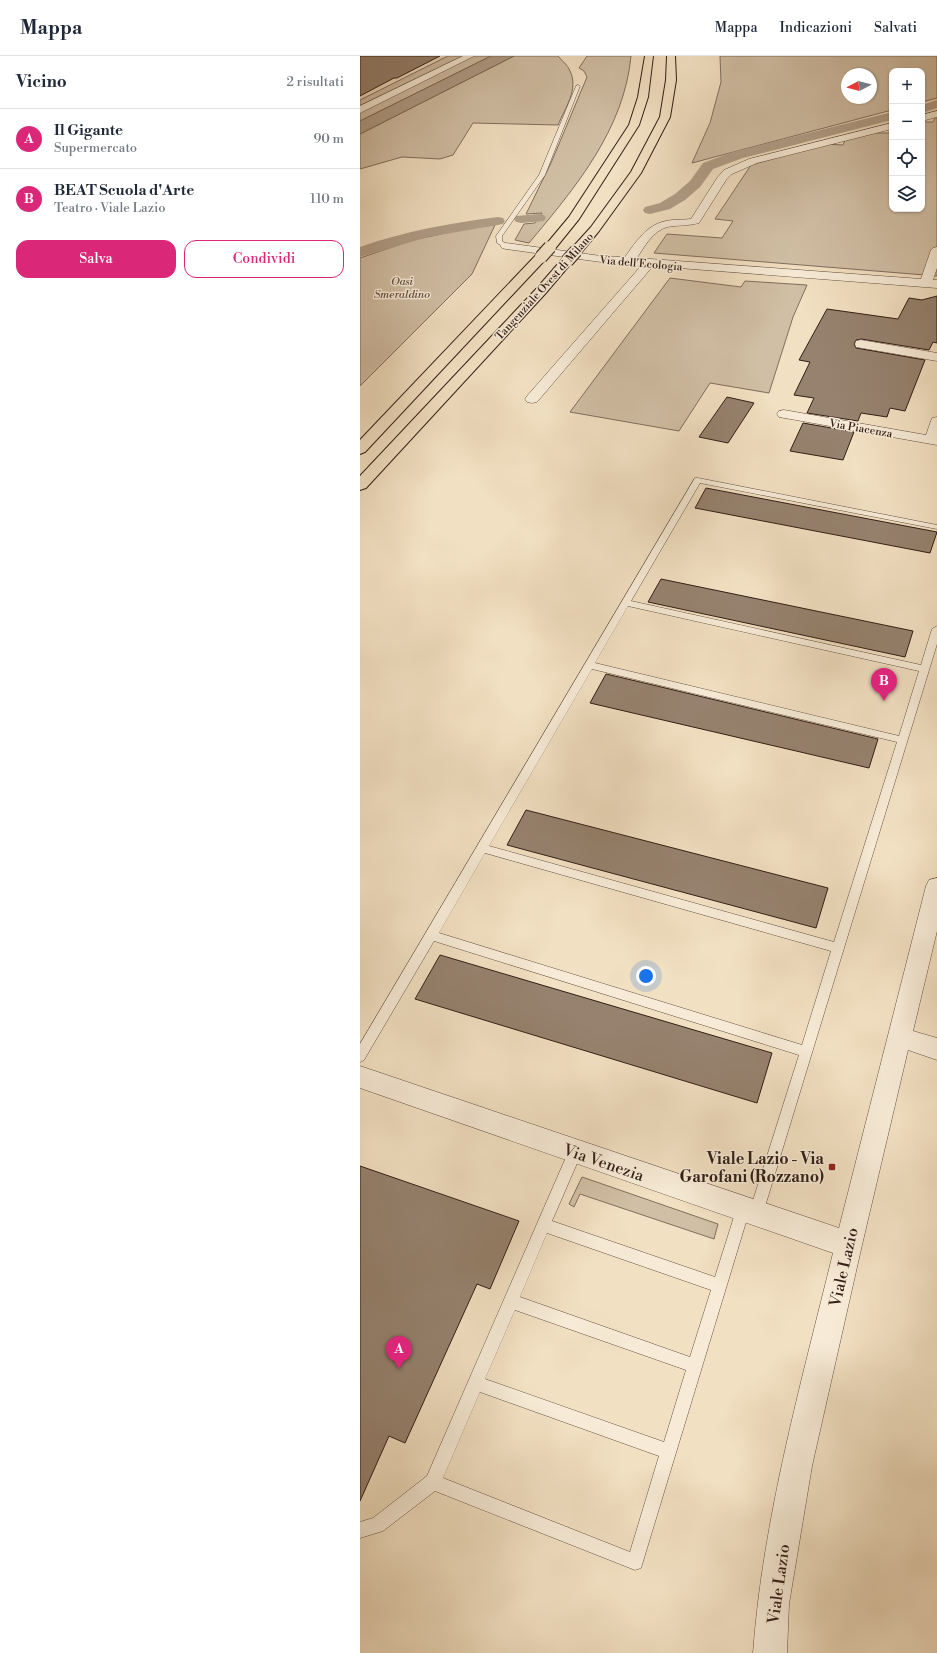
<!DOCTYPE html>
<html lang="it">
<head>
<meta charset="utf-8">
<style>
  body { margin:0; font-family:"Libre Bodoni",serif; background:#f6f6f7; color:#1f2937 }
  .controls { position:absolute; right:12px; top:12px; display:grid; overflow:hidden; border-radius:8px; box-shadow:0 1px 3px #0004 }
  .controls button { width:36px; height:36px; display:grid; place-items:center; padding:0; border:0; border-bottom:1px solid #e0e1e3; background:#fff; color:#1f2937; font:20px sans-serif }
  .compass { position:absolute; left:481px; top:12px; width:36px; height:36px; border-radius:50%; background:#fff; box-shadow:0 1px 3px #0004; rotate:263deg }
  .you { position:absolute; left:286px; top:920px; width:14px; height:14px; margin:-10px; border:3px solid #fff; border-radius:50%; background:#1a73e8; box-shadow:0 0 0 6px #1a73e833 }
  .badge { display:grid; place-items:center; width:26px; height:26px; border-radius:50%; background:#db2777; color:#fff; font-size:13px; font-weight:700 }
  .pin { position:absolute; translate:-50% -33px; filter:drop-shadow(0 1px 2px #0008) }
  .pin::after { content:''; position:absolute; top:21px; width:14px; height:12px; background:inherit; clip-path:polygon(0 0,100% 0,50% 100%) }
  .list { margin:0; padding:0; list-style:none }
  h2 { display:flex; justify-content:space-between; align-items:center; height:52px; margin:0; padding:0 16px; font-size:17px }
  h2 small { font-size:13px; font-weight:400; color:#747a83 }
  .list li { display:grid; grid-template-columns:26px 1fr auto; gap:12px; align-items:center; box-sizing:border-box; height:60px; padding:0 16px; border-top:1px solid #e0e1e3 }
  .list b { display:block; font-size:15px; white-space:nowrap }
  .list p { margin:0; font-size:13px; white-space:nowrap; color:#747a83 }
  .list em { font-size:13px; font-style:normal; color:#747a83 }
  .actions { display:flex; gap:8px; padding:12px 16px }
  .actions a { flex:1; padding:9px 0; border:1px solid #db2777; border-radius:12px; text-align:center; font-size:14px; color:#db2777 }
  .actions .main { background:#db2777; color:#fff }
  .icon { flex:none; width:22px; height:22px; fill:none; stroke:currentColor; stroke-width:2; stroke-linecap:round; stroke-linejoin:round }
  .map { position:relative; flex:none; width:577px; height:1597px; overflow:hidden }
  header { display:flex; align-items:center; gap:24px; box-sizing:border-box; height:56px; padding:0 20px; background:#fff; border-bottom:1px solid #e0e1e3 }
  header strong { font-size:19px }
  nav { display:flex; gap:22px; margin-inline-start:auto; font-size:14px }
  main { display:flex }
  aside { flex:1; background:#fff }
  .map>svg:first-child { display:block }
  .green { fill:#d1bfa5; stroke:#826e5e; fill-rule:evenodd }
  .water { fill:#b19e88; stroke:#7e6a5a }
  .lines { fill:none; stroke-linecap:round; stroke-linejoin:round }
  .canal { fill:#b19e88; fill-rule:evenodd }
  .building { fill:#96826f; stroke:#321d16 }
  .lane-casing { stroke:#624e41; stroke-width:1 }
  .street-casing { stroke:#624e41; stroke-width:1 }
  .highway-casing { stroke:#321d16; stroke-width:2 }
  .lane { fill:#f7ebd7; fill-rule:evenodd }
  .street { fill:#f7ebd7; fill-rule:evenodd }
  .highway { fill:#f2e0c2; fill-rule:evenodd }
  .highway-bridge-casing { stroke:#321d16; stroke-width:14; stroke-linecap:butt }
  .highway-bridge { stroke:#f2e0c2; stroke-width:12 }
  .poi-dot { fill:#8f2418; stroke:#f7ebd7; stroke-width:1.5 }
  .labels { text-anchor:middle; stroke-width:3; stroke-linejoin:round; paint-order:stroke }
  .far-street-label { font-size:11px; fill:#321d16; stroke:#f7ebd7 }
  .far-park-label { font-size:11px; font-style:italic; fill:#624e41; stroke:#f7ebd7 }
  .near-poi-label { font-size:16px; font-weight:bold; fill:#321d16; stroke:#f7ebd7; text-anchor:end }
  .near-street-label { font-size:16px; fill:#321d16; stroke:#f7ebd7 }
</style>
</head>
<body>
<header>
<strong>Mappa</strong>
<nav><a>Mappa</a><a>Indicazioni</a><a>Salvati</a></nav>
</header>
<main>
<aside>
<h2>Vicino<small>2 risultati</small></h2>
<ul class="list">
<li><span class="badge">A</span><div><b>Il Gigante</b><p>Supermercato</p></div><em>90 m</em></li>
<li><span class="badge">B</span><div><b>BEAT Scuola d'Arte</b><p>Teatro · Viale Lazio</p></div><em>110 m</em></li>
</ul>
<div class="actions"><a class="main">Salva</a><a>Condividi</a></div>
</aside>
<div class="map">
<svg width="577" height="1597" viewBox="0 0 577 1597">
  <rect width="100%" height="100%" fill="#f2e0c2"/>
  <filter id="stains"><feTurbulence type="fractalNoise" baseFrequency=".005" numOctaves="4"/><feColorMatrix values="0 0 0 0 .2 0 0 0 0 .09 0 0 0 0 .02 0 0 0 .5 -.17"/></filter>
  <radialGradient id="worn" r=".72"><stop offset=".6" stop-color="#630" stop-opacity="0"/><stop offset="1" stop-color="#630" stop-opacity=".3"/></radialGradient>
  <g class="green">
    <path d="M 88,0 L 131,0 L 0,65 L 0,44 Z"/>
    <path d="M 154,0 L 198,0 C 201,4 208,9 210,15 C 219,33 205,52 198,69 L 113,67 L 93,99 L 80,103 L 42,101 L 0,113 L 0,78 Z"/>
    <path d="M 227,0 L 271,0 C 264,74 215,132 169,187 L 155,184 L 164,168 L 175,167 L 182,157 L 166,158 L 191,107 L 227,21 L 224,15 L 219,12 Z"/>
    <path d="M 360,0 L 577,0 L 577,42 L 562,46 L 562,15 L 532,15 L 532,54 L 332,107 L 350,67 L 361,26 ZM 487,18 L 511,18 L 511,42 L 487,42 Z"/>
    <path d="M 576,60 L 577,60 L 577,220 L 294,197 L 307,178 L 362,182 L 373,165 L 355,163 L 391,109 L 464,88 L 483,89 L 485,84 L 511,77 L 529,77 L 532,71 L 532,153 L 562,153 L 562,66 L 573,66 Z"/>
    <path d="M 135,169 L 112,218 L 0,330 L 0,202 L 53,184 L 109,172 Z"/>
    <path d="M 310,222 L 381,231 L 385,225 L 447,229 L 433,261 L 409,337 L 350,327 L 319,375 L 210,356 Z"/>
    <path d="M 222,1121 L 358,1168 L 354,1183 L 220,1138 L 214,1151 L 209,1148 Z"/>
  </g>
  <path class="water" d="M 131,0 L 154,0 L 0,78 L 0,65 Z"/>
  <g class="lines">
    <g class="canal">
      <path d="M 577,44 L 577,52 L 562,57 L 562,49 Z"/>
      <path d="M 532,56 L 532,64 L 383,102 L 353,113 L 340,131 L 325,144 L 310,153 L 290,158 L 285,157 L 283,154 L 285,151 L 300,147 L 315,138 L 330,125 L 343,107 L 373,96 Z"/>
      <path d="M 179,158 L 184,159 L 186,162 L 184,165 L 161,167 L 156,166 L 154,163 L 156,160 Z"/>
      <path d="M 138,161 L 143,162 L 145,165 L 143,168 L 68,181 L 0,201 L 0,191 C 45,175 91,167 138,161 Z"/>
    </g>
  </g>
  <g class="building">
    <path d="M 0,0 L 80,0 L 37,22 L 34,22 L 0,40 Z"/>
    <path d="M 577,240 L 577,287 L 573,286 L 569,294 L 501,283 L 496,284 L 494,288 L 496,292 L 565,304 L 545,355 L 530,352 L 527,361 L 501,357 L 498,365 L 447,357 L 454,342 L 434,339 L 450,306 L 439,304 L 467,253 L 538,263 L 549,242 L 562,244 Z"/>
    <path d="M 367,341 L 394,347 L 368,387 L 339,381 Z"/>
    <path d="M 443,367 L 494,376 L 483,404 L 430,395 Z"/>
    <path d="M 346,432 L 577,476 L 570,497 L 335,452 Z"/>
    <path d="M 301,523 L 553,575 L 545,601 L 288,546 Z"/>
    <path d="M 246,618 L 297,630 L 518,683 L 509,712 L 230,647 Z"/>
    <path d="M 166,754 L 468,832 L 456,872 L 147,789 Z"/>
    <path d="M 80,899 L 412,997 L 397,1047 L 55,943 Z"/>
    <path d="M 0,1110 L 159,1165 L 130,1233 L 117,1228 L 45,1387 L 29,1380 L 0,1445 Z"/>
  </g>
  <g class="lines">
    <g class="lane-casing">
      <g id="lane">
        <path d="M 218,29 L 220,30 L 185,119 L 142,180 L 142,185 L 149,190 L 144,191 L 137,187 L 136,180 L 179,119 L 216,30 Z"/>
        <path d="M 335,422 L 338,422 L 577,469 L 577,473 L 340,427 L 271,545 L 561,609 L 572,573 L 577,570 L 577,588 L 403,1157 L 401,1162 L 396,1164 L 391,1162 L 389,1157 L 439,999 L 74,885 L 4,1004 L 0,1006 L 0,988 ZM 268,550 L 559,615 L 539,680 L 235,607 ZM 232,613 L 537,686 L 474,886 L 129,790 ZM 125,797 L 471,895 L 442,989 L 79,877 Z"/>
        <path d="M 215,1090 L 220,1092 L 222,1096 L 192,1165 L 355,1221 L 378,1148 L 383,1146 L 388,1148 L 390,1153 L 281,1512 L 275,1514 L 75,1435 L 23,1475 L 0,1482 L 0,1466 L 13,1462 L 67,1420 L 210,1092 ZM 187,1177 L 351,1234 L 330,1301 L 160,1241 ZM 155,1254 L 326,1314 L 304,1386 L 125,1323 ZM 120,1336 L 299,1400 L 270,1496 L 83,1422 Z"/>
      </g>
    </g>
    <g class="street-casing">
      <g id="street">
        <path d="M 103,0 L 114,0 L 0,57 L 0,50 Z"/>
        <path d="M 577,55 L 577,61 L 562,65 L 562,59 Z"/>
        <path d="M 532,67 L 532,73 L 397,107 L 372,118 L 366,124 L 339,167 C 329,170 318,169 307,171 C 293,175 284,191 277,202 L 561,223 L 571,194 L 573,192 L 577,191 L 577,212 L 573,224 L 577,224 L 577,232 L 293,210 L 177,346 L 172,347 L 167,346 L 165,343 L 167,340 L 281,210 L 241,206 L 146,193 L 142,192 L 140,190 L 142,188 L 146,187 L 241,200 L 265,201 C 276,186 286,169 306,165 C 314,163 323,164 331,163 L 357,122 L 364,114 L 389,103 Z"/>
        <path d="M 501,284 L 577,297 L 577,305 L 496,291 L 495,288 L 496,285 Z"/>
        <path d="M 424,354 L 566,379 L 572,362 L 577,361 L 577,389 L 419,361 L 417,358 L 419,355 Z"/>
        <path d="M 577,822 L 577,875 L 553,975 L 577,982 L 577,1004 L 548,994 L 502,1189 L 452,1410 L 429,1548 L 427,1597 L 393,1597 C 403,1462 441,1328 473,1197 L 0,1032 L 0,1010 L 479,1172 L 566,830 L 569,824 Z"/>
      </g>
    </g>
    <g class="highway-casing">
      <g id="highway">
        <path d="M 285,0 L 293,0 L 288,41 L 279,69 L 219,163 L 194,194 L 186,194 L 184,191 L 209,161 L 269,69 L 278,41 Z"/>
        <path d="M 307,0 L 315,0 L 316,24 L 310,61 L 281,117 L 239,175 L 220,198 L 212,198 L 210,195 L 212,192 L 231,171 L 271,116 L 300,61 L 306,24 Z"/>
        <path d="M 181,197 L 185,198 L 187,201 L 185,204 L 5,396 L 0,398 L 0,384 L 177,198 Z"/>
        <path d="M 207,201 L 211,202 L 213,205 L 185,238 L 6,432 L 0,434 L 0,420 L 177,232 L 203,202 Z"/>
      </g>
    </g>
    <use href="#lane" class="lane"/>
    <use href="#street" class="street"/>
    <use href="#highway" class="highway"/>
    <g class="highway-bridge-casing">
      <g id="highway-bridge">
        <path d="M 181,201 L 190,191"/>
        <path d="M 207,205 L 216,195"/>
      </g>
    </g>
    <use href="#highway-bridge" class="highway-bridge"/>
  </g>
  <rect class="poi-dot" x="468" y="1107" width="8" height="8" rx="2"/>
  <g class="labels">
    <g class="far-street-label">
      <text transform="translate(281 207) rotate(5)" y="4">Via dell'Ecologia</text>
      <text transform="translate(184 230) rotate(-48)" y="4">Tangenziale Ovest di Milano</text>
      <text transform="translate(501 372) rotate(10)" y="4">Via Piacenza</text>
    </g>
    <g class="far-park-label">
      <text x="42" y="229">Oasi<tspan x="42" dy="13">Smeraldino</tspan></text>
    </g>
    <g class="near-poi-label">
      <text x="464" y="1108">Viale Lazio - Via<tspan x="464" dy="18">Garofani (Rozzano)</tspan></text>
    </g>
    <g class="near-street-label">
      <text transform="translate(244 1106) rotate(19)" y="6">Via Venezia</text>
      <text transform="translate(483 1211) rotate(-77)" y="6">Viale Lazio</text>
      <text transform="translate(418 1528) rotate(-82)" y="6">Viale Lazio</text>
    </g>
  </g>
  <rect width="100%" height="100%" filter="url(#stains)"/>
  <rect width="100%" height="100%" fill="url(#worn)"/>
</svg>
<div class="controls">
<button>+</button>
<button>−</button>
<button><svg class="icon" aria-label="locate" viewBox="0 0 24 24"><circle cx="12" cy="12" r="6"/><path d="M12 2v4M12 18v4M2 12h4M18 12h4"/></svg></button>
<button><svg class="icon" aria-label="layers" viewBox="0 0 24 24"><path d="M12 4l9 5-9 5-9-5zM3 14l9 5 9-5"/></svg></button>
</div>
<svg class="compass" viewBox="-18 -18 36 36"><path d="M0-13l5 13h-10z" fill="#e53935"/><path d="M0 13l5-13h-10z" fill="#747a83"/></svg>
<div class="you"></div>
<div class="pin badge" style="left:39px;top:1313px">A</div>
<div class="pin badge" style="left:524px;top:645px">B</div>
</div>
</main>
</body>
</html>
